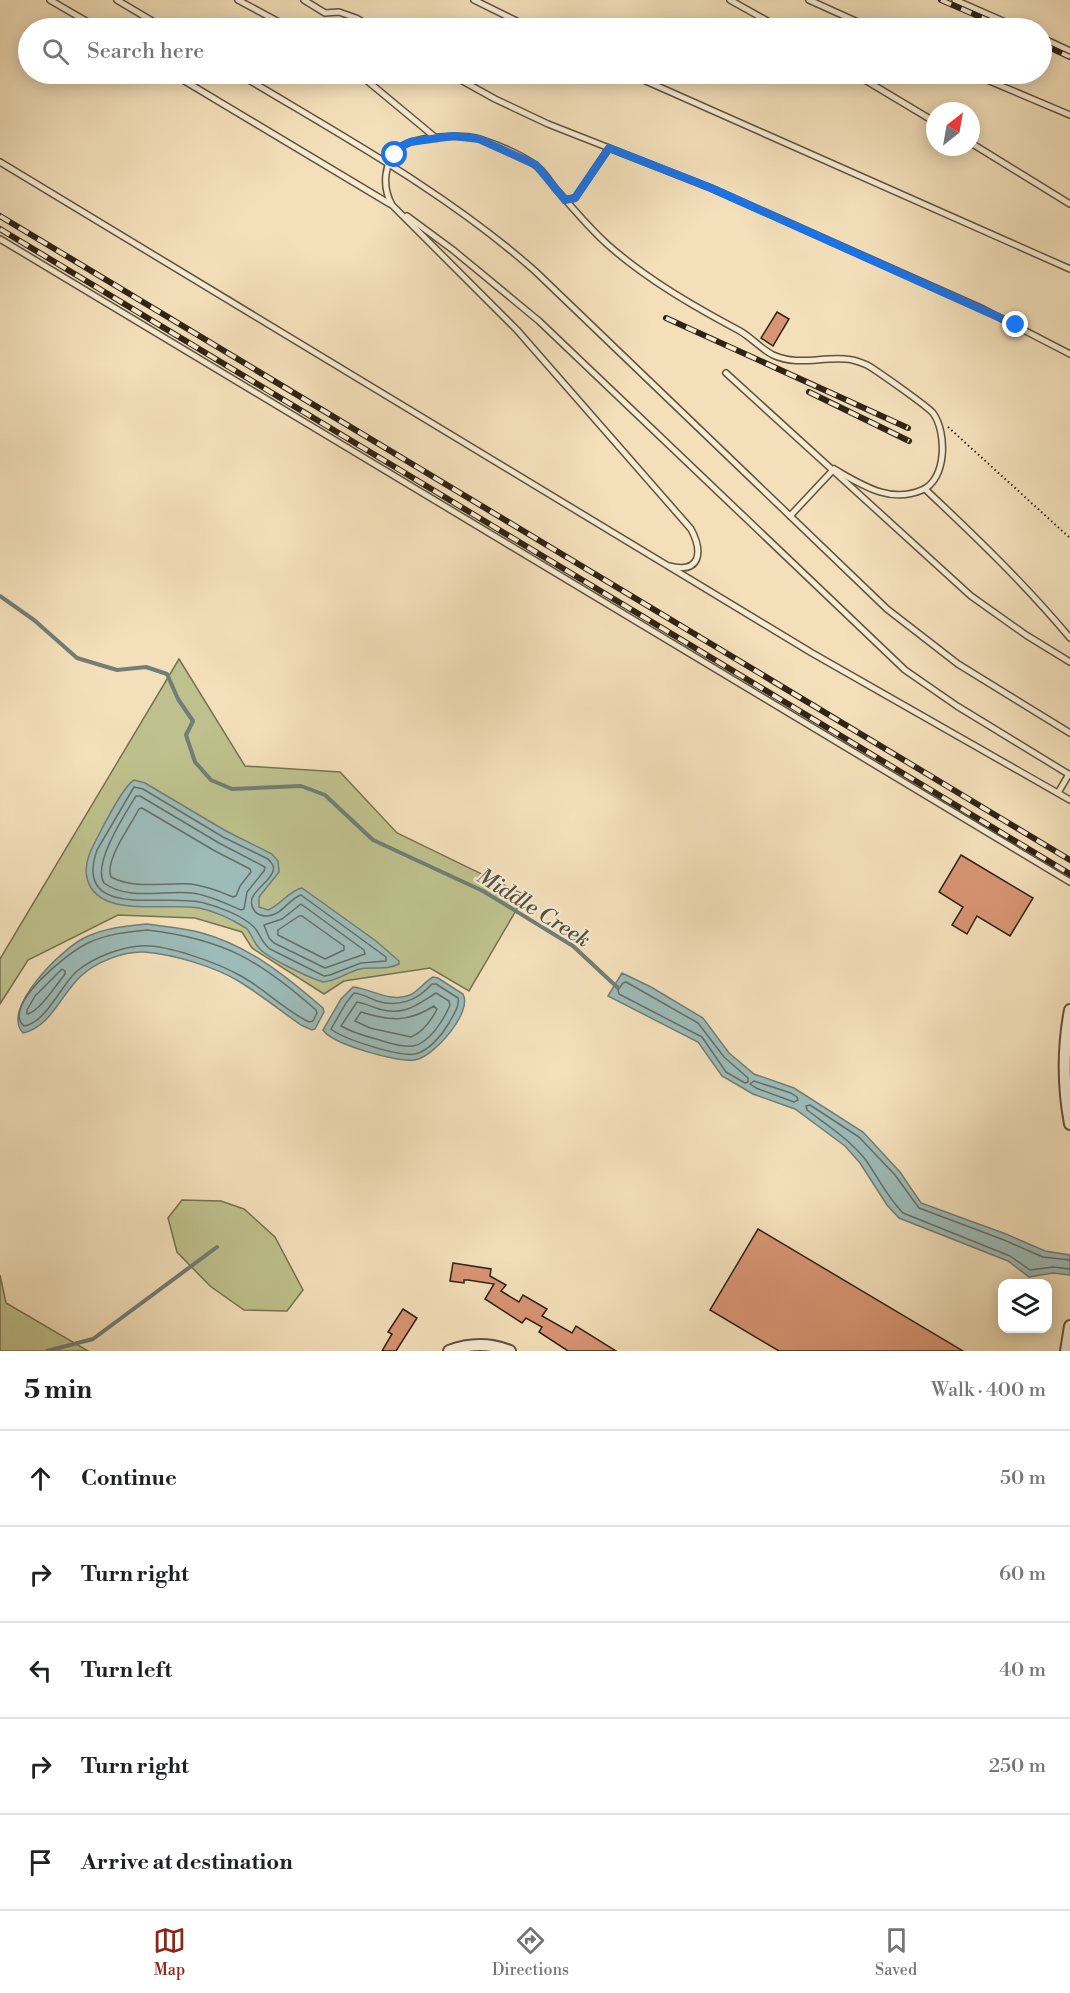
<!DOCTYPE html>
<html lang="en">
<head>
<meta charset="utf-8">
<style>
  body { margin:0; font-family:"Libre Bodoni",serif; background:#f2f2f2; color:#202124 }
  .controls { position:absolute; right:18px; bottom:18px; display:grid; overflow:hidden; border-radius:12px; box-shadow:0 3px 15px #0003 }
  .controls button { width:54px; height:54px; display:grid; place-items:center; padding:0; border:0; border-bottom:2px solid #e0e0e0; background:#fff; color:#202124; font:30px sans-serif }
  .compass { position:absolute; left:926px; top:102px; width:54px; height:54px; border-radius:50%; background:#fff; box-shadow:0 3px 15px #0003; rotate:31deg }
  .stop { position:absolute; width:18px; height:18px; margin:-14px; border:4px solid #1a73e8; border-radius:50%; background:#fff }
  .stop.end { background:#1a73e8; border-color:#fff; box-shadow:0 2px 6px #0008 }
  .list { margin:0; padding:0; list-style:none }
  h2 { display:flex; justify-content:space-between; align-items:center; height:78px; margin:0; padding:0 24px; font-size:26px }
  h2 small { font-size:20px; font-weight:400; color:#757577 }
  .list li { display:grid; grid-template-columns:39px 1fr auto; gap:18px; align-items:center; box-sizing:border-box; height:96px; padding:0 24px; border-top:2px solid #e0e0e0 }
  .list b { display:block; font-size:22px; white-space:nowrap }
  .list em { font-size:20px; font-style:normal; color:#757577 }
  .icon { flex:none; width:33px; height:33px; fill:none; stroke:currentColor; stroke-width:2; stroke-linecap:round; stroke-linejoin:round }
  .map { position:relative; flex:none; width:1070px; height:1351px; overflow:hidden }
  .search { position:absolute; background:#fff; box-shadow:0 3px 15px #0003; left:18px; right:18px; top:18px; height:66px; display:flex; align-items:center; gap:15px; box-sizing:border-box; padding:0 21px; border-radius:33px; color:#757577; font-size:22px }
  .sheet { height:558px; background:#fff }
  nav { display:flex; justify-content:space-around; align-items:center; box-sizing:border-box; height:84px; border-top:2px solid #e0e0e0; background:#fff; font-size:16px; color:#757577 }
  nav a { display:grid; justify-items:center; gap:3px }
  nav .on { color:#8f2418 }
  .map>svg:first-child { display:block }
  .green { fill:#bec18d; stroke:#777252; stroke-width:1.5 }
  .water { fill:#9dbbb8; stroke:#717e77; stroke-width:1.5 }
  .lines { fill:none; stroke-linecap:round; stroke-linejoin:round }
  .shore { stroke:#666f67; stroke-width:1.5 }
  .stream { stroke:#717e77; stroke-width:4 }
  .building { fill:#d89574; stroke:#302316; stroke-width:1.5 }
  .lane-casing { stroke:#61523f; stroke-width:8 }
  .street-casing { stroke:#61523f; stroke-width:14 }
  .path { stroke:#302316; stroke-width:2; stroke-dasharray:1.5 3; stroke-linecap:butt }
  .lane { stroke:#f7ebd2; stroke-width:5 }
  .street { stroke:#f7ebd2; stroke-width:10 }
  .rail-casing { stroke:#302316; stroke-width:6 }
  .rail { stroke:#f7ebd2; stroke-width:4; stroke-dasharray:11; stroke-linecap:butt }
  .route { stroke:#1a73e8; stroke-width:8 }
  .labels { text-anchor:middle; stroke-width:4.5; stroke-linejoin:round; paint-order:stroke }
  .water-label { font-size:22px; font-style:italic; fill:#515147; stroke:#f7ebd2 }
</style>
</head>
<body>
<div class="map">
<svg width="1070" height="1351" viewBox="0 0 1070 1351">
  <rect width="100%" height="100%" fill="#f3e0ba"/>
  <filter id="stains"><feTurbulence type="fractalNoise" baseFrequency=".00333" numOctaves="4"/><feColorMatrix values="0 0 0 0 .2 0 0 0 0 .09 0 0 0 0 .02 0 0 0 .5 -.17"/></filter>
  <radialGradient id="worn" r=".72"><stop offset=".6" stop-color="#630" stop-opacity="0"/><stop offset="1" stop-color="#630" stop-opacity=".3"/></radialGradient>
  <g class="green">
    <path d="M 179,659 L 245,766 L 340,772 L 397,833 L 525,895 L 469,991 L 430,968 L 344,981 L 324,994 L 252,948 L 242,932 L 195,918 L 118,915 L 28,960 L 0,1004 L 0,959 Z"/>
    <path d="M 182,1200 L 221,1201 L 244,1209 L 275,1237 L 303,1290 L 287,1311 L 244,1310 L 210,1286 L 177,1252 L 168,1218 Z"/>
    <path d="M 0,1275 L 6,1303 L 88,1351 L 0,1351 Z"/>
  </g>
  <g class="water">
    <path d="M 134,780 L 145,783 L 226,831 L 272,854 L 278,861 L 279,872 L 259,897 L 259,907 L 268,910 C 281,905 288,891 302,888 L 376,941 L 399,961 L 399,964 C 386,971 373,966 360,969 C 347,972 337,981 323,982 C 310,978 267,958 259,948 C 253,942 252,934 246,928 C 233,920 215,911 199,908 C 168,902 97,920 87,878 C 84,866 89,853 95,842 C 102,829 122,787 134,780 Z"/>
    <path d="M 147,924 C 166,927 185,928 202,933 C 249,946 286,976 323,1008 L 324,1012 L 315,1029 L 312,1030 L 301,1025 C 281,1011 261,995 240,982 C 216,967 173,954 144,952 C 124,951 96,962 81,976 C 61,994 51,1027 23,1033 C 0,1009 62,949 84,938 C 104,928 125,926 147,924 Z"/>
    <path d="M 622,973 L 651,987 L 703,1018 L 729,1053 L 754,1074 L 794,1088 L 863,1132 L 900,1172 L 921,1203 L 1006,1234 L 1045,1251 L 1070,1255 L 1070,1275 L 1053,1273 L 1029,1277 L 1008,1261 L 899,1218 L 887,1205 L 860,1163 L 845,1146 L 795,1109 L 753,1094 L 722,1076 L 698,1042 L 608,996 Z"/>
    <path d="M 433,977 L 438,978 L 463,994 C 473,1012 434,1057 415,1060 C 398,1063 332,1044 323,1030 L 341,999 L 353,987 C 372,989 390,1003 410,995 C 419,991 424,982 433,977 Z"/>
  </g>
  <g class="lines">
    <g class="shore">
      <path d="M 134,787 L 143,789 L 223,837 L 268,859 C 271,863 275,865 273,871 C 270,884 243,894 254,910 C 256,914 262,916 266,916 C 281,917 288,899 301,895 L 386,957 L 386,961 L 361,963 L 330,975 L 324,976 L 270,949 C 261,942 261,935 254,927 C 243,916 220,907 204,903 C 168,892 72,922 97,850 Z"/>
      <path d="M 136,796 L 140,796 L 219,843 L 265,867 L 264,871 L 247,892 L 244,909 L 241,910 C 224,903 209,895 192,893 C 164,890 128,901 104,883 C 92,864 125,814 136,796 Z"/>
      <path d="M 142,808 L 215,851 L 250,869 L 251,872 L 240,886 L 236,896 L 233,897 C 219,891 206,886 191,884 C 165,882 135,890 111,877 C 104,861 131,825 139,809 Z"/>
      <path d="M 301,904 L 364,950 L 365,954 L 325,968 L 274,943 L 269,938 L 264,925 L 282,919 Z"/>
      <path d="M 299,916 L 302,916 L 344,946 L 344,950 L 325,959 L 278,935 L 278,930 Z"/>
      <path d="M 147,930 C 224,939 259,960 316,1010 L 317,1013 L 313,1021 L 309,1022 C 284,1010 265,989 241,976 C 218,963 166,944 140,946 C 119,948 94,957 77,971 C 61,985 46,1023 24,1026 C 0,1006 71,950 88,943 C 107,934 126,932 147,930 Z"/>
      <path d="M 62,969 L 65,971 L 65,974 C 57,984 39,1012 27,1014 L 27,1010 L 35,996 Z"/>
      <path d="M 626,982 L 698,1023 L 724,1057 L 748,1078 L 748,1082 L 745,1083 L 726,1072 L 702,1037 L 619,994 L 618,990 L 623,983 Z"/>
      <path d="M 432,984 L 436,984 L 458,998 C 460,1006 453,1015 449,1023 C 442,1035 429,1051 415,1054 C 399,1057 343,1039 331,1029 L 346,1003 L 354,993 C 363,994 369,998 377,1001 C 398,1008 418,1000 432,984 Z"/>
      <path d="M 436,993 L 449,1001 L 450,1005 C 444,1019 430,1043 413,1046 C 402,1048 387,1042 376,1039 C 365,1036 351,1032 341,1026 L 357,1002 C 364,1003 369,1006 376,1008 C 403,1017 415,1006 436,993 Z"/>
      <path d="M 434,1006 L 437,1009 C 431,1021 423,1032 411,1037 L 370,1028 L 355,1021 L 361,1012 C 390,1021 407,1023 434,1006 Z"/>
      <path d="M 754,1081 L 791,1093 L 797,1097 L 798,1100 L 794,1102 L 756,1088 L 750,1084 Z"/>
      <path d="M 1070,1260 L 1043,1257 L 1004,1240 L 919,1208 L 895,1175 L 859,1137 L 810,1105 L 806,1106 L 807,1110 C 827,1125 849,1139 865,1159 C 878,1177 887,1197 903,1213 L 1010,1256 L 1030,1270 L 1053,1267 L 1070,1269"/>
    </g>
    <g class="stream">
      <path d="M 0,596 L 34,620 L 77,658 L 117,670 L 146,667 L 167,674 L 178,699 L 193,721 L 186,735 L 195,762 L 211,780 L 232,789 L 301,786 L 325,795 L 373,840 L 483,891 L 573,946 L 618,988"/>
      <path d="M 47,1351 L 93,1339 L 217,1247"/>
    </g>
  </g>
  <g class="building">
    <path d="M 777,312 L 789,319 L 773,346 L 761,338 Z"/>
    <path d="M 961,855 L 1033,898 L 1010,936 L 977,916 L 967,934 L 952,925 L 963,907 L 939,892 Z"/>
    <path d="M 758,1229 L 963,1351 L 779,1351 L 710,1310 Z"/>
    <path d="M 453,1263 L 491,1269 L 490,1276 L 506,1285 L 501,1291 L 519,1302 L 523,1295 L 547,1309 L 542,1316 L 572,1333 L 576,1326 L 616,1351 L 568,1351 L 539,1332 L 542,1327 L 526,1318 L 522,1323 L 485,1299 L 494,1284 L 468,1280 L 464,1280 L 464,1283 L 450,1281 Z"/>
    <path d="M 403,1309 L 417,1318 L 396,1351 L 382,1351 L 392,1334 L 388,1332 Z"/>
  </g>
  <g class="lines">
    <g class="lane-casing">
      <g id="lane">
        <path d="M 50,0 L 98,28"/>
        <path d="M 117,0 L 164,28"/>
        <path d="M 238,0 L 290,28"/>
        <path d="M 304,0 L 325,13 L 339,12 L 356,18 L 373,28"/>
        <path d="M 474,0 L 531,28"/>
        <path d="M 730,0 L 780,28"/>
        <path d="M 809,0 L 871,28"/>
        <path d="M 955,0 L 1019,28"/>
        <path d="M 1042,38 L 1070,51"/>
        <path d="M 173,74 L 390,204"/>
        <path d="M 239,74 C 340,135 446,192 535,271 L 887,609 L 958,664 L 1070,733"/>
        <path d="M 359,74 L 436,138"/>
        <path d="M 450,74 L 495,99 L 548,124 L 711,188 L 983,309 L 1070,354"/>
        <path d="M 630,74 L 1070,269"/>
        <path d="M 855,74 L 935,122"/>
        <path d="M 973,74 L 1070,115"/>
        <path d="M 971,143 L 1070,204"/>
        <path d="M 0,162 L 812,653 L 1070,800"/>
        <path d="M 565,200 L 575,198 L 609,148"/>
        <path d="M 407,216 L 453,250 L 539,321 L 905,670 L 957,706 L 1070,775"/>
        <path d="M 0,239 L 1070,882"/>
        <path d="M 726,373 L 971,596 L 1026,635 L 1070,662"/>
        <path d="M 925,489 C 976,537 1025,584 1070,638"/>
        <path d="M 790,516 L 834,469"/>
        <path d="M 669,566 C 701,574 703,552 691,529 L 517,330 L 392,205 C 382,187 383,161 401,147 C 415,136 464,134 480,139 C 498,145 519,154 534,164 C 542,169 549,180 555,188 C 572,207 588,227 607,244 C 646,279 695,307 740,331 C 752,338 761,349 773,355 C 797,366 820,357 845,359 C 852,359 860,362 867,365 C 876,370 927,406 933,413 C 947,432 947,480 922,490 C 890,504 862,485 834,469"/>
        <path d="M 1058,793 L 1069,774"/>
      </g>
    </g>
    <g class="street-casing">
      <g id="street">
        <path d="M 1070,1010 C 1063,1047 1063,1086 1070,1124"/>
        <path d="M 449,1351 C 470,1343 490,1343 510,1351"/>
        <path d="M 1066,1351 L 1070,1326"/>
      </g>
    </g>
    <path class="path" d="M 948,427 L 1070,538"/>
    <use href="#lane" class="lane"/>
    <use href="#street" class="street"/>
    <g class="rail-casing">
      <g id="rail">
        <path d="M 941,0 L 1006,28"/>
        <path d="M 1042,44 L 1070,57"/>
        <path d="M 0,216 L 1070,860"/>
        <path d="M 0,229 L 1070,874"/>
        <path d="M 666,318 L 908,428"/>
        <path d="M 809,392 L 909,441"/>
      </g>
    </g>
    <use href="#rail" class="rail"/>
  </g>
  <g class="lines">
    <path class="route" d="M 395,155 L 400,147 L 410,142 L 453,136 L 479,139 L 536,165 L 565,200 L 575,198 L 609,148 L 711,188 L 1016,325"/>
  </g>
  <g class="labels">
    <g class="water-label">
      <text transform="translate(534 907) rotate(32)" y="8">Middle Creek</text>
    </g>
  </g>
  <rect width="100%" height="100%" filter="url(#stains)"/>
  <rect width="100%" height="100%" fill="url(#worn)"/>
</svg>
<div class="controls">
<button><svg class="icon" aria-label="layers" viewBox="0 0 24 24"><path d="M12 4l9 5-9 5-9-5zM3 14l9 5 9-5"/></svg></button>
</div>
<svg class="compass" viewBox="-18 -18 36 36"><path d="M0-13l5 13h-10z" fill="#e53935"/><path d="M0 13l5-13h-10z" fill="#757577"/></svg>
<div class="stop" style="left:395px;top:155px"></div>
<div class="stop end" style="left:1016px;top:325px"></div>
<div class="search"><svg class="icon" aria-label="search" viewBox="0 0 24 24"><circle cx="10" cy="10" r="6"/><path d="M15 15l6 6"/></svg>Search here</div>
</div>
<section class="sheet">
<h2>5 min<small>Walk · 400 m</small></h2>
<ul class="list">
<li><svg class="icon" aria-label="ahead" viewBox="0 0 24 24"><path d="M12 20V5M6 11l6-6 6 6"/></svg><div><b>Continue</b></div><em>50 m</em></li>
<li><svg class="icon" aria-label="right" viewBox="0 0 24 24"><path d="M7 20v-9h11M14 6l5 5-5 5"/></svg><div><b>Turn right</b></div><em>60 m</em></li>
<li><svg class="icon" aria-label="left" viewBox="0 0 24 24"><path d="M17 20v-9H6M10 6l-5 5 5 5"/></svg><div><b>Turn left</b></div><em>40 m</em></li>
<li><svg class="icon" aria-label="right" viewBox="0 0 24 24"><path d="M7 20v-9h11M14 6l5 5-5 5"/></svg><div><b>Turn right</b></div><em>250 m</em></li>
<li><svg class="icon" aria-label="arrive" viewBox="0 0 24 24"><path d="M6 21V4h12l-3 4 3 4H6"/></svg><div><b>Arrive at destination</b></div></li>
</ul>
</section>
<nav>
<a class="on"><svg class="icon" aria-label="map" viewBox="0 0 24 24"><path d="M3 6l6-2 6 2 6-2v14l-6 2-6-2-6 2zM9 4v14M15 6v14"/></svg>Map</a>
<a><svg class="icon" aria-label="directions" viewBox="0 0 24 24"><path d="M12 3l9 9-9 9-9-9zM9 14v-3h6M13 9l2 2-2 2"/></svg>Directions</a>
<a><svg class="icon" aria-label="saved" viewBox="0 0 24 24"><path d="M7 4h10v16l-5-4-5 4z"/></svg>Saved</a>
</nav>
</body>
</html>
